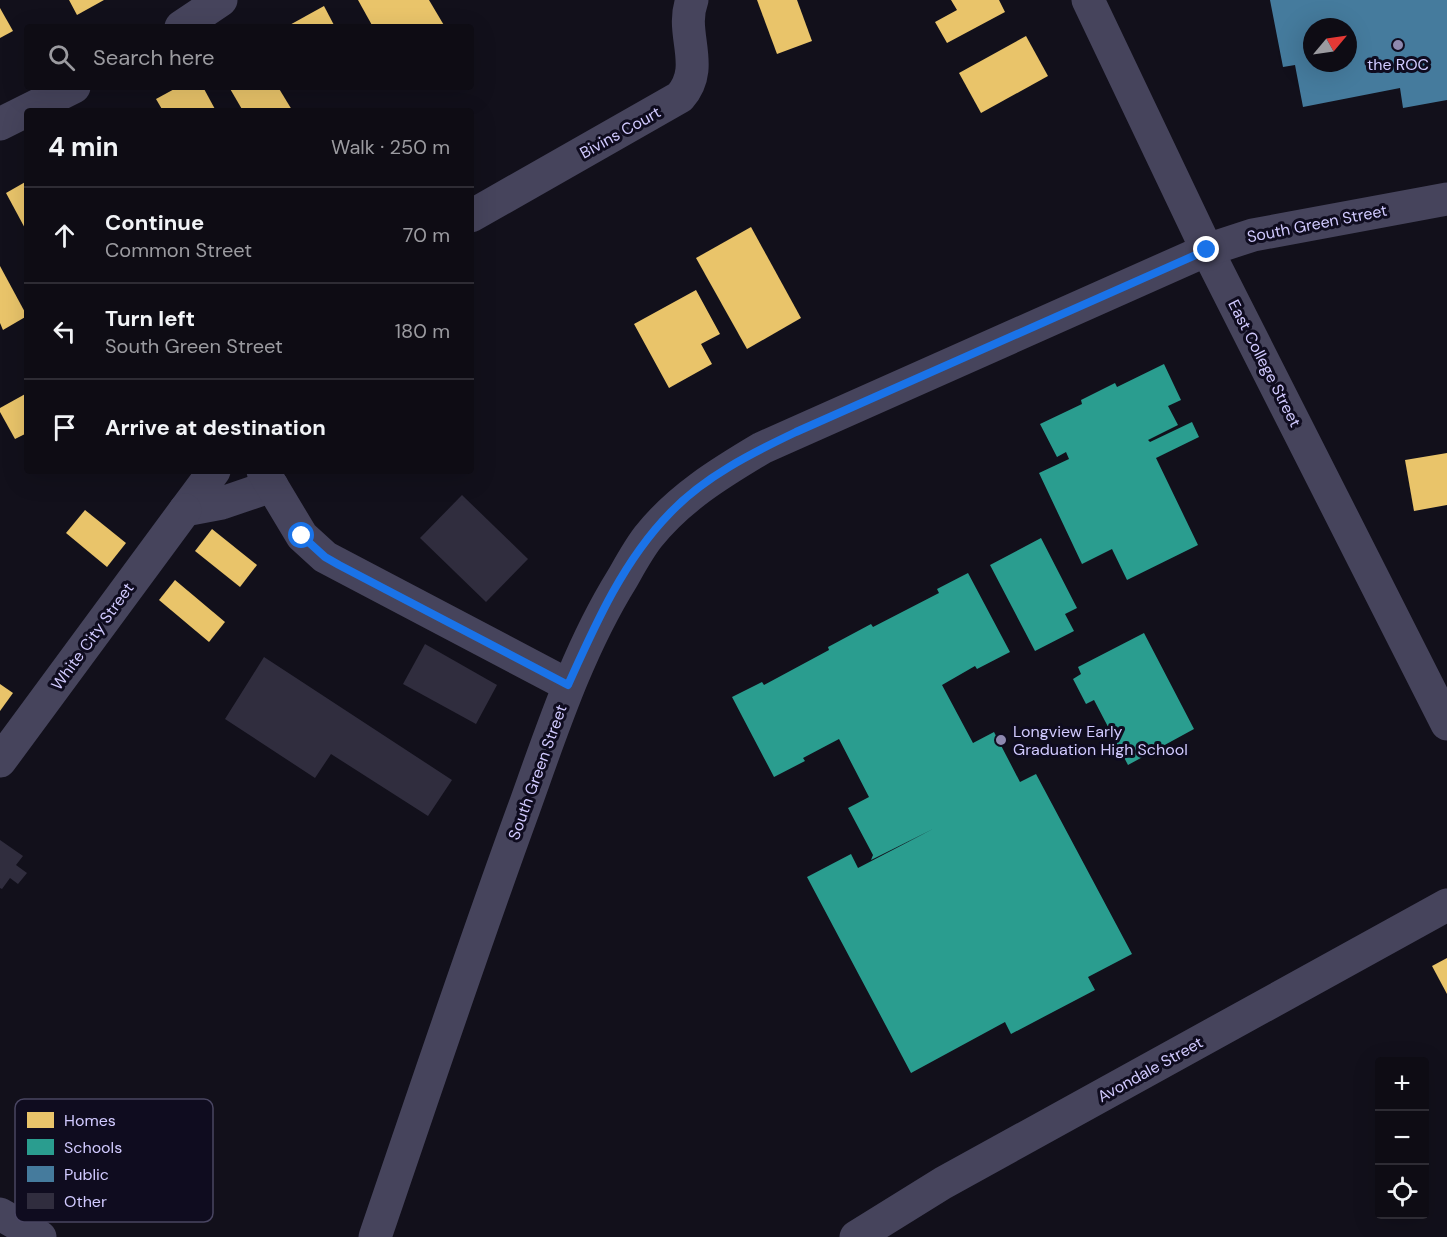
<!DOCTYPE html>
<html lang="en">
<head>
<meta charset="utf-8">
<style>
  body { margin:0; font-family:"DM Sans",sans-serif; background:#17151d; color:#f1f3f6 }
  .controls { position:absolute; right:18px; bottom:18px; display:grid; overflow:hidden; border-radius:6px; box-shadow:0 6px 24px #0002 }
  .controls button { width:54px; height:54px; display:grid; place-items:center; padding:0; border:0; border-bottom:2px solid #2e2c34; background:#0e0c14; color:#f1f3f6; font:30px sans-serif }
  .compass { position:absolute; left:1303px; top:18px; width:54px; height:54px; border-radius:50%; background:#0e0c14; box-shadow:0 6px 24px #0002; rotate:61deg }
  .stop { position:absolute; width:18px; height:18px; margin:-14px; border:4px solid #1a73e8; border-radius:50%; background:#fff }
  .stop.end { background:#1a73e8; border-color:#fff; box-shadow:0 2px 6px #0008 }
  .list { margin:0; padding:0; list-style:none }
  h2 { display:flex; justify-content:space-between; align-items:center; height:78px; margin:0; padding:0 24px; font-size:26px }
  h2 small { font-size:20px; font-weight:400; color:#9b9ba0 }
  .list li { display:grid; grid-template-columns:39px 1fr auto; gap:18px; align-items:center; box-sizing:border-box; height:96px; padding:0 24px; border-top:2px solid #2e2c34 }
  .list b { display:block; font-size:22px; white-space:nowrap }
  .list p { margin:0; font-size:20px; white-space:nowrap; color:#9b9ba0 }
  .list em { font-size:20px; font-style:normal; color:#9b9ba0 }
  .icon { flex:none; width:33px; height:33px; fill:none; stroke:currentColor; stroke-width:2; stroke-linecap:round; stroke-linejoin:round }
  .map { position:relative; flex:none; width:1447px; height:1237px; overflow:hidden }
  .search { position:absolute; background:#0e0c14; box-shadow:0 6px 24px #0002; left:24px; top:24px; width:450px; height:66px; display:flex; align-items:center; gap:15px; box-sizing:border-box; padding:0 21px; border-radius:6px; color:#9b9ba0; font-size:22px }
  .panel { position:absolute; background:#0e0c14; box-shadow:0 6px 24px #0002; left:24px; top:108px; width:450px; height:366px; border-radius:6px }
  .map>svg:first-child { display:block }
  .homes { fill:#e9c46a }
  .schools { fill:#2a9d8f }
  .public { fill:#457b9d; fill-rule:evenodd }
  .building { fill:#302d3e }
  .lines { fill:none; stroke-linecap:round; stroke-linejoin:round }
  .minor { stroke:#46445c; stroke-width:33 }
  .route { stroke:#1a73e8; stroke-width:8 }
  .poi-dot { fill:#8e89af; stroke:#0f0c1f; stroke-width:2 }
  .labels { text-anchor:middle; stroke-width:6; stroke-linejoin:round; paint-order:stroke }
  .poi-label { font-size:16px; fill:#d1caff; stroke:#0f0c1f }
  .street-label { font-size:16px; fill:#d1caff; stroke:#0f0c1f }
  .key { fill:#0f0c1f; stroke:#494562; stroke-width:1.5 }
  .key-label { font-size:16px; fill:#d1caff }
</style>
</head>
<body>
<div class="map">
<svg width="1447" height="1237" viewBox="0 0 1447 1237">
  <rect width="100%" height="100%" fill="#12101b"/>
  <g class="homes">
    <path d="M 69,0 L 104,0 L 77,15 Z"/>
    <path d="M 358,0 L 429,0 L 445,27 L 373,27 Z"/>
    <path d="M 757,0 L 797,0 L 812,41 L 777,54 Z"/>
    <path d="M 951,0 L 999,0 L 1005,12 L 947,43 L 935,22 L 957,10 Z"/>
    <path d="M 324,6 L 335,27 L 286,27 Z"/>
    <path d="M 0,8 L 13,31 L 0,38 Z"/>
    <path d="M 1026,36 L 1048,76 L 981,113 L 959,73 Z"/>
    <path d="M 178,87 L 203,87 L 216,111 L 163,111 L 156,99 Z"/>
    <path d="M 229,87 L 278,87 L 292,110 L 243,111 Z"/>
    <path d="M 27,181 L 27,232 L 6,193 Z"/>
    <path d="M 751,227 L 801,318 L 747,349 L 696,258 Z"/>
    <path d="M 0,266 L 27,316 L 3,330 L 0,323 Z"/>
    <path d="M 696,290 L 720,334 L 701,344 L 712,364 L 669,388 L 634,324 Z"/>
    <path d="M 27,393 L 27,433 L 15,439 L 0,412 L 0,408 Z"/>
    <path d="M 1447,453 L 1447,505 L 1414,511 L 1405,460 Z"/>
    <path d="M 85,510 L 126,543 L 107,567 L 66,533 Z"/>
    <path d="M 212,529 L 257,565 L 240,587 L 195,551 Z"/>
    <path d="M 175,580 L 225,622 L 209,642 L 159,600 Z"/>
    <path d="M 0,684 L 13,693 L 0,711 Z"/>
    <path d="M 1447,958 L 1447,994 L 1432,966 Z"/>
  </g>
  <g class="schools">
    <path d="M 1164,364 L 1181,400 L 1168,406 L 1178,425 L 1148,440 L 1150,442 L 1192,422 L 1199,437 L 1156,458 L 1198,545 L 1127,580 L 1112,549 L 1082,564 L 1039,473 L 1069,459 L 1066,452 L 1057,457 L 1040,424 L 1082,404 L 1081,400 L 1115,383 L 1117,387 Z"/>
    <path d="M 1041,538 L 1077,608 L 1065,614 L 1074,631 L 1035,651 L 990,565 Z"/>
    <path d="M 968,573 L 1010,652 L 977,669 L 975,666 L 942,685 L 973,743 L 994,732 L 1020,782 L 1036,774 L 1132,954 L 1088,977 L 1095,990 L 1011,1034 L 1005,1022 L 911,1073 L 807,877 L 851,854 L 858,868 L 933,829 L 871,860 L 873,855 L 848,808 L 869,797 L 839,739 L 803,758 L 805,761 L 774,777 L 732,697 L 762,682 L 764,685 L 829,650 L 828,647 L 871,624 L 873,627 L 939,593 L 937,589 Z"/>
    <path d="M 1144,633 L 1194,729 L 1128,765 L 1094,700 L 1086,704 L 1073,679 L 1081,674 L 1078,667 Z"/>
  </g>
  <path class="public" d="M 1270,0 L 1447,0 L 1447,100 L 1403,108 L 1400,88 L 1303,107 L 1295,65 L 1283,67 ZM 1312,27 L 1348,27 L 1348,63 L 1312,63 Z"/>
  <g class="building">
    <path d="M 462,495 L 528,559 L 486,602 L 420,538 Z"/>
    <path d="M 425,644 L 497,685 L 476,724 L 403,684 Z"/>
    <path d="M 264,657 L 452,780 L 428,816 L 331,754 L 315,778 L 225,719 Z"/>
    <path d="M 0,840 L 23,856 L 16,865 L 27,873 L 18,884 L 10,878 L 2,889 L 0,888 Z"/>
  </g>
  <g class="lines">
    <g class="minor">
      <path d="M 1088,0 L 1207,250 L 1447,724"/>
      <path d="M 181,27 L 221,0"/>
      <path d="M 0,124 L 74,87"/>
      <path d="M 471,216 L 680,97 C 707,66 679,34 692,0"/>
      <path d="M 214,471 L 185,510 L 222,503 L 272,486"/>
      <path d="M 263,471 L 302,536 L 325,557 L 568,685"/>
      <path d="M 0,761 L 185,510"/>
      <path d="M 0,1214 L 40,1237"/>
      <path d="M 375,1237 C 424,1094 472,950 524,808 C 552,730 578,650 622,579 C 630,565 638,550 648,537 C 679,498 720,473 762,448 L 1207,250 L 1253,235 L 1447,199"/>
      <path d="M 856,1237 L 943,1183 L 1447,905"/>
    </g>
  </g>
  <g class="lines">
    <path class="route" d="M 302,536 L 325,557 L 339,565 L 568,685 C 595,625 623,561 670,513 C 704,477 752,453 796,432 L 1207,250"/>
  </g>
  <g class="poi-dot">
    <circle cx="1398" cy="45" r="6"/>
    <circle cx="1001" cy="740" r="6"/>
  </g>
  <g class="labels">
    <g class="poi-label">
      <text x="1398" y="70">the ROC</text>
      <text x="1013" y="737" text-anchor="start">Longview Early<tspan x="1013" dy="18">Graduation High School</tspan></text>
    </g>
    <g class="street-label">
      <text transform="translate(620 132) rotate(-29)" y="6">Bivins Court</text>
      <text transform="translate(1317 223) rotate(-11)" y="6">South Green Street</text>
      <text transform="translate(1265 363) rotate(63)" y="6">East College Street</text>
      <text transform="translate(92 636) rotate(-54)" y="6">White City Street</text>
      <text transform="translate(537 772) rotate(-70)" y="6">South Green Street</text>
      <text transform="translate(1150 1069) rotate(-29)" y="6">Avondale Street</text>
    </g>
  </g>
  <rect x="15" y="1099" width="198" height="123" rx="9" class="key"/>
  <rect x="27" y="1112" width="27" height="16" fill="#e9c46a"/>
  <rect x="27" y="1139" width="27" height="16" fill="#2a9d8f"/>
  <rect x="27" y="1166" width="27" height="16" fill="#457b9d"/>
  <rect x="27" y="1193" width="27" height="16" fill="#302d3e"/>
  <g class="key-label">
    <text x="64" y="1126">Homes</text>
    <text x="64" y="1153">Schools</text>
    <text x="64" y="1180">Public</text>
    <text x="64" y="1207">Other</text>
  </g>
</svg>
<div class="controls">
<button>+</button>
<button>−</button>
<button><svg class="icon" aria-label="locate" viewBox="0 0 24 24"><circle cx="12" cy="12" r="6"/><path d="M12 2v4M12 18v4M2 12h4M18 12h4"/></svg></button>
</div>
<svg class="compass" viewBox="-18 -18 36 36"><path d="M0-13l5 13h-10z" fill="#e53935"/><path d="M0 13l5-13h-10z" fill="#9b9ba0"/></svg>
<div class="stop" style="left:302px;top:536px"></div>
<div class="stop end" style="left:1207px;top:250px"></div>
<div class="search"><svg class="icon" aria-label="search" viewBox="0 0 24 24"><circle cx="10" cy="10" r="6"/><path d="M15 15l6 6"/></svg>Search here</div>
<section class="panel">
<h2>4 min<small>Walk · 250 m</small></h2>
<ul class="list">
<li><svg class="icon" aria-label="ahead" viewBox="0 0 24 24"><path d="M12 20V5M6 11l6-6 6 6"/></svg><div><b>Continue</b><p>Common Street</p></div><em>70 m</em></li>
<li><svg class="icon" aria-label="left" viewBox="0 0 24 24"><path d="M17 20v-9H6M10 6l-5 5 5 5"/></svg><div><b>Turn left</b><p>South Green Street</p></div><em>180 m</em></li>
<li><svg class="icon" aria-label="arrive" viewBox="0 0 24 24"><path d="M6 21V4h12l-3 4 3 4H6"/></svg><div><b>Arrive at destination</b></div></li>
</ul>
</section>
</div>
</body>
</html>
